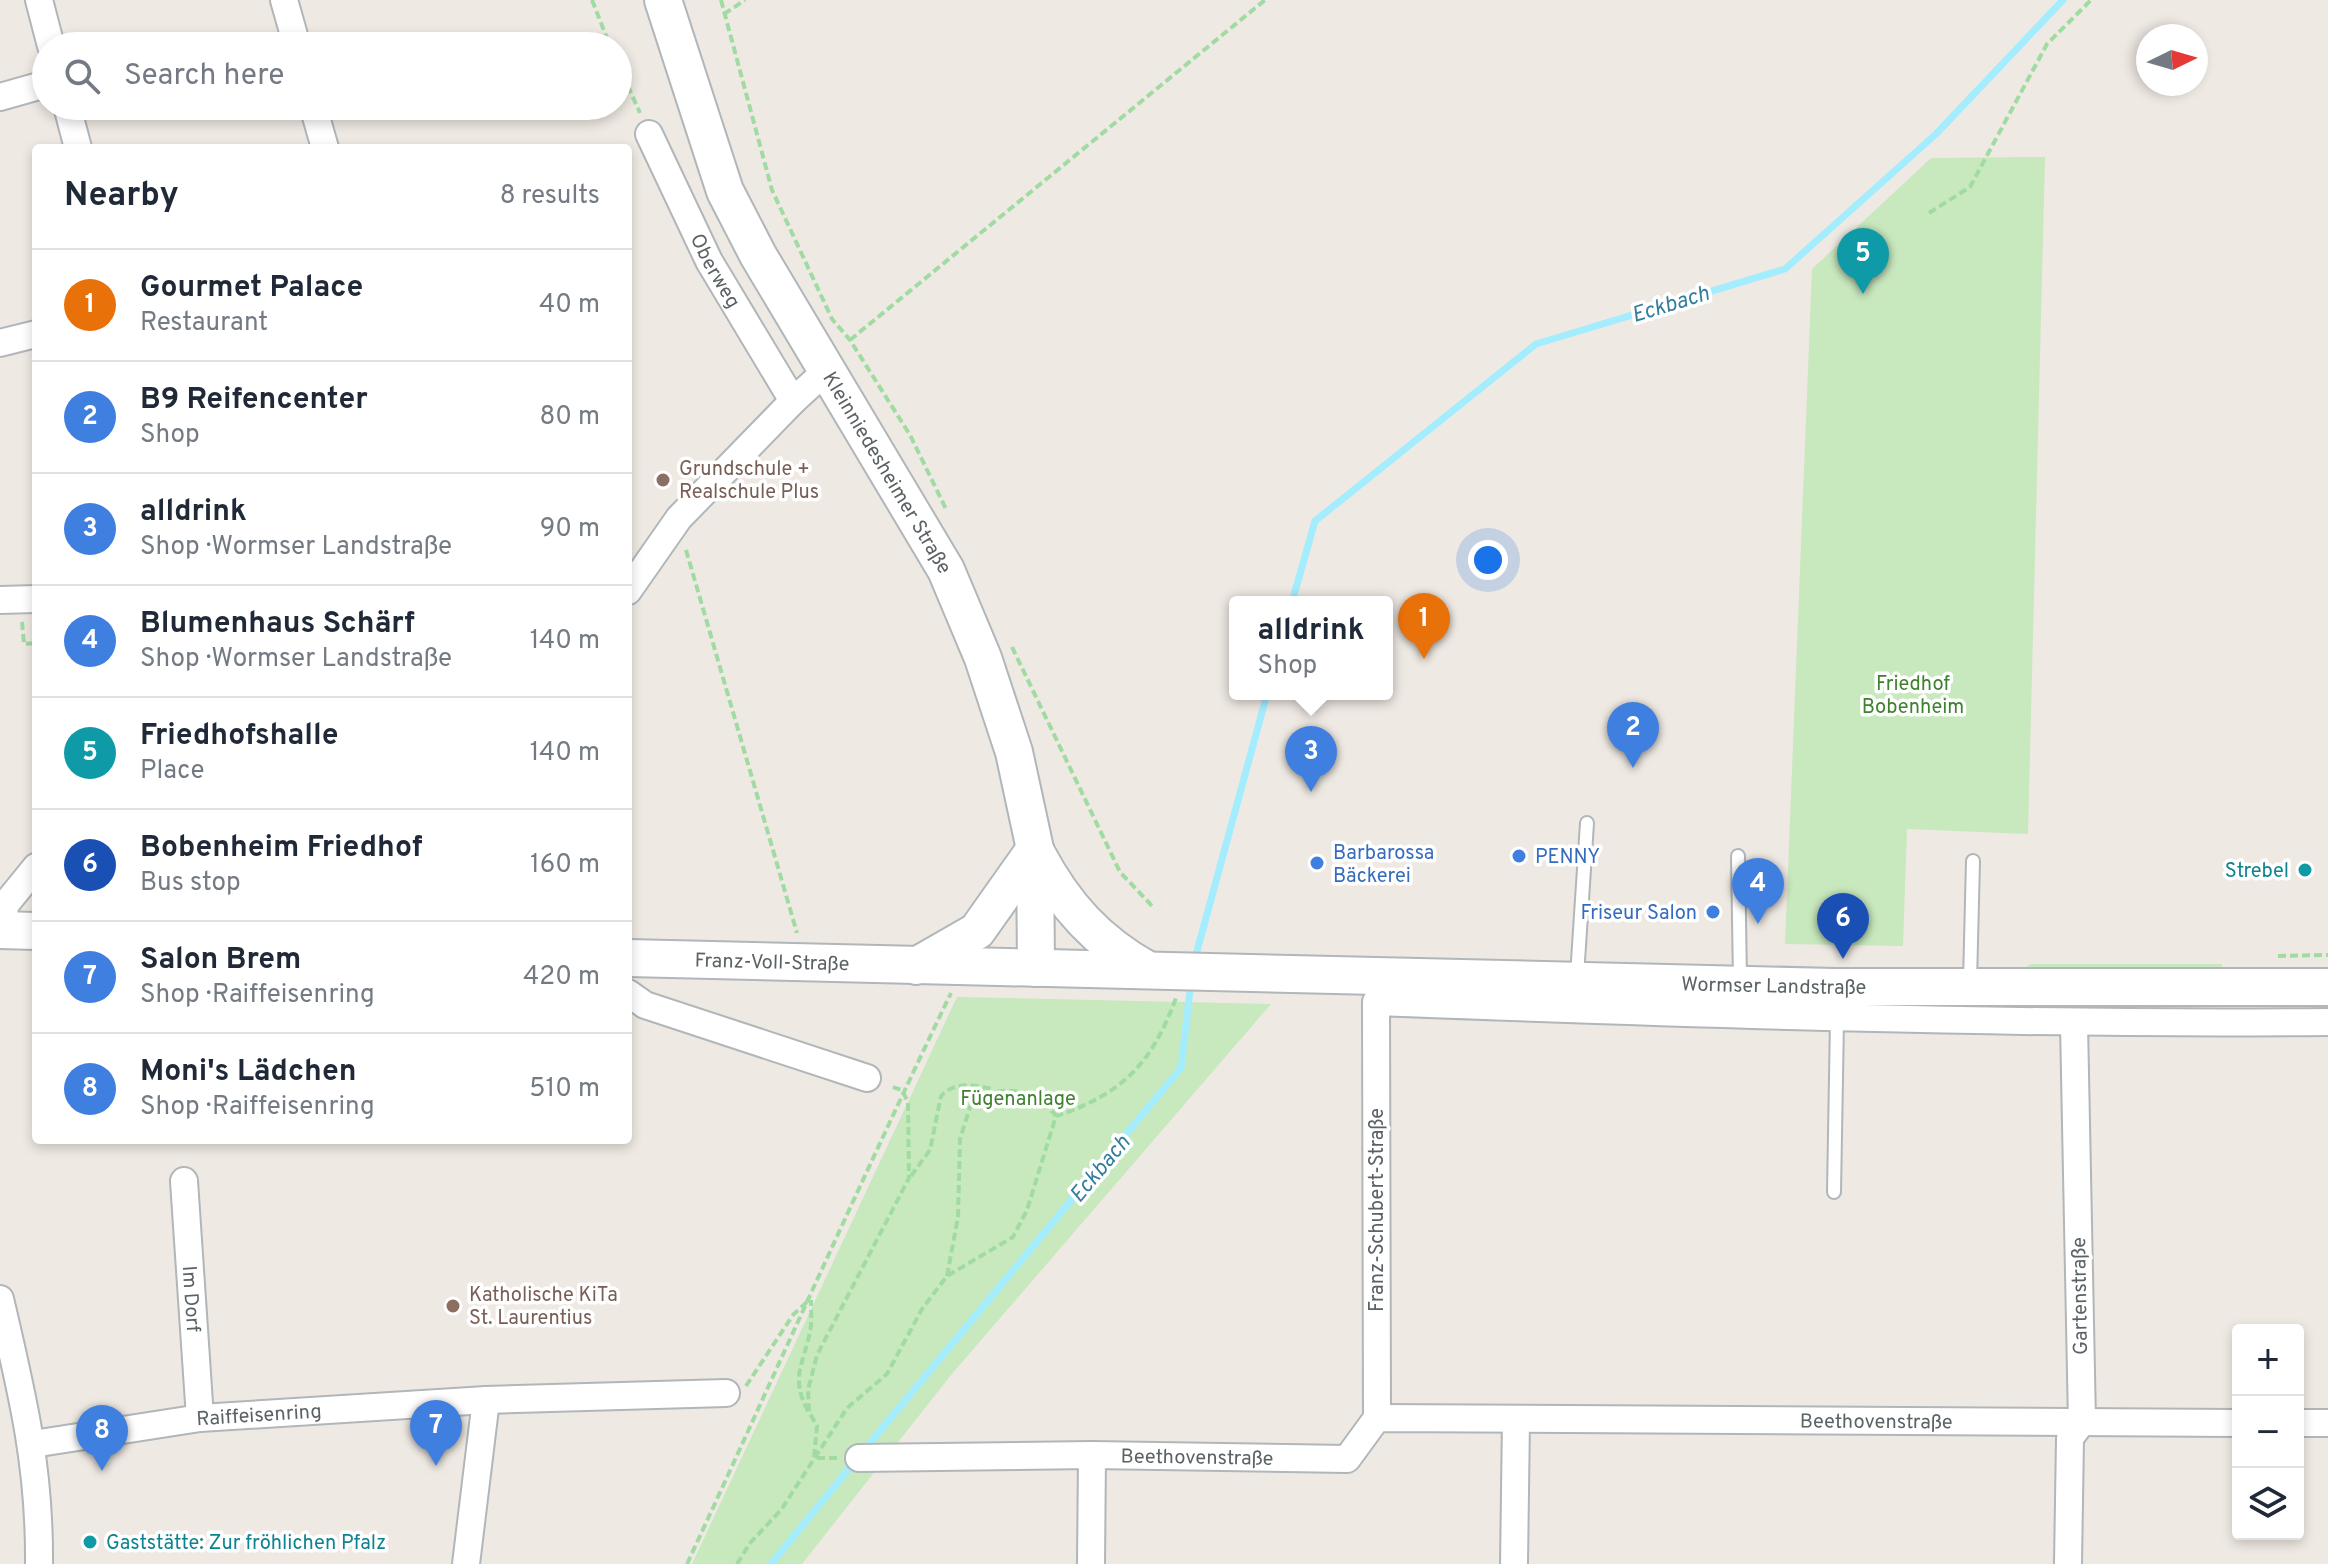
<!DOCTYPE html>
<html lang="en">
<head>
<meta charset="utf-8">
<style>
  body { margin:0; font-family:Overpass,sans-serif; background:#f6f6f7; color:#1f2937 }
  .controls { position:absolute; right:24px; bottom:24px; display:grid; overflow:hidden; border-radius:8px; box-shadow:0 4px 12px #0003 }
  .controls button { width:72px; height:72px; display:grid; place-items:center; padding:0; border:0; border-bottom:2px solid #e0e1e3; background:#fff; color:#1f2937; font:40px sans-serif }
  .compass { position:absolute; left:2136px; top:24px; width:72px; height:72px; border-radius:50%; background:#fff; box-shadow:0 4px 12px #0003; rotate:85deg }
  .you { position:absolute; left:1488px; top:560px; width:28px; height:28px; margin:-20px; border:6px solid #fff; border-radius:50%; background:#1a73e8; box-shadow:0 0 0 12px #1a73e833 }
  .badge { display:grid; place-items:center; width:52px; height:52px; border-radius:50%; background:#db2777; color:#fff; font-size:26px; font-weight:700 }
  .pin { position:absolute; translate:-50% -66px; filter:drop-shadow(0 2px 4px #0008) }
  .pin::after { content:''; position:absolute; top:42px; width:28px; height:24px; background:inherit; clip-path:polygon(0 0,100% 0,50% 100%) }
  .popup { position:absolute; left:1229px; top:596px; width:164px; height:104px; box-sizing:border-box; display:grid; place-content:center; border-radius:8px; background:#fff; filter:drop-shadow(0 2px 6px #0005); font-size:26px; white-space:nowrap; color:#747a83 }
  .popup b { font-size:30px; color:#1f2937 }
  .popup::after { content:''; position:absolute; left:50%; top:100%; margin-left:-16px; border:16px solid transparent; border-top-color:#fff }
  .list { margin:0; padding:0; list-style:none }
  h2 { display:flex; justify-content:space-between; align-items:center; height:104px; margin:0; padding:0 32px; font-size:34px }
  h2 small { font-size:26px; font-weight:400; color:#747a83 }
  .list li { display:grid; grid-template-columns:52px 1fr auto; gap:24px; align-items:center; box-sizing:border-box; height:112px; padding:0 32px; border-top:2px solid #e0e1e3 }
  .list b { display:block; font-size:30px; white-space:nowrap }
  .list p { margin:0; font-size:26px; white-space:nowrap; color:#747a83 }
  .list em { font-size:26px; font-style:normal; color:#747a83 }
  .icon { flex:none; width:44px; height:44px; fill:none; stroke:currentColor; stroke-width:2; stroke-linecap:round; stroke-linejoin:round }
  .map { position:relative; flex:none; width:2328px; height:1564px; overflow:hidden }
  .search { position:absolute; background:#fff; box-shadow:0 4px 12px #0003; left:32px; top:32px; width:600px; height:88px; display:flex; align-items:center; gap:20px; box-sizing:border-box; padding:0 28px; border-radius:44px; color:#747a83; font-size:30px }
  .panel { position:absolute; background:#fff; box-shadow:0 4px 12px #0003; left:32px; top:144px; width:600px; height:1000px; border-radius:8px }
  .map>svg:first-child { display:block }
  .green { fill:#c8e8be }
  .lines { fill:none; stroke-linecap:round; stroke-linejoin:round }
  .stream { stroke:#a3edff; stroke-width:7 }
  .service-casing { stroke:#b1b6b9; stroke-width:16 }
  .minor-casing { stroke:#b1b6b9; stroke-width:30 }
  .secondary-casing { stroke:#b0b6b9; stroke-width:40 }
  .path { stroke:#a0dba2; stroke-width:4; stroke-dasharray:8 4; stroke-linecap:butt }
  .service { stroke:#fff; stroke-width:12 }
  .minor { stroke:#fff; stroke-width:26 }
  .secondary { stroke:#fff; stroke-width:36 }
  .education-dot { fill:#8d6e63; stroke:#fff; stroke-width:3 }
  .shop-dot { fill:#3f7fe0; stroke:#fff; stroke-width:3 }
  .culture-dot { fill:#0f9aa8; stroke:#fff; stroke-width:3 }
  .labels { text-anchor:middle; stroke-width:7; stroke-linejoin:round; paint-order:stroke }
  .street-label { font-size:20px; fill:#5b6265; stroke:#fff }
  .education-label { font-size:20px; fill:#785e54; stroke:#fff; text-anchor:start }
  .park-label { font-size:20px; fill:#3e812f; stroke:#fff }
  .shop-label { font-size:20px; fill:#366cbe; stroke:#fff; text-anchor:start }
  .culture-label { font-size:20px; fill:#0d838f; stroke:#fff; text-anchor:end }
  .water-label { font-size:22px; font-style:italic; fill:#337e9c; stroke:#fff }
</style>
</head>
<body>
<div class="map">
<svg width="2328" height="1564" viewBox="0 0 2328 1564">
  <rect width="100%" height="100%" fill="#efe9e3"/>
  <g class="green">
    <path d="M 2045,157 L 2028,834 L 1907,829 L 1903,946 L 1785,944 L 1812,269 L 1931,158 Z"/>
    <path d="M 2031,964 L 2222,964 L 2222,971 L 2016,973 Z"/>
    <path d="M 957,997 L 1271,1004 L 951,1375 L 802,1564 L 692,1564 Z"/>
  </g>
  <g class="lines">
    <g class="stream">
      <path d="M 1292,602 L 1315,521 L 1536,344 L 1785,269 L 1936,134 L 2063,0"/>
      <path d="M 1194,962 L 1267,694"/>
      <path d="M 864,1450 L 1181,1068 L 1191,982"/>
      <path d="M 771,1564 L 856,1460"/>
    </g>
    <g class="service-casing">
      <g id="service">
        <path d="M 1738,856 L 1740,981"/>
        <path d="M 1577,976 L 1587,823"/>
        <path d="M 1970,982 L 1973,861"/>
        <path d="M 1834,1192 L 1837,1020"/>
      </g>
    </g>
    <g class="minor-casing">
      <g id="minor">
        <path d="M 39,0 L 51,46"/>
        <path d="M 284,0 L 297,46"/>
        <path d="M 0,97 L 46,84"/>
        <path d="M 67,106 L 78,148"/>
        <path d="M 313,106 L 325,148"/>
        <path id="s1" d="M 649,134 L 709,261 L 793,401 L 827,370"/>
        <path d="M 0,343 L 36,334"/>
        <path d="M 628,591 L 679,518 L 793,401"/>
        <path d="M 0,600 L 36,599"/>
        <path d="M 3,930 L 5,905 L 36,867"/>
        <path d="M 628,993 L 645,1005 L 867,1078"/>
        <path id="s2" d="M 184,1181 L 200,1418"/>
        <path d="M 0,1299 C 22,1393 40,1466 39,1564"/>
        <path d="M 1377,1418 L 1376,1002 C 1693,1014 2010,1025 2328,1022"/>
        <path d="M 2298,1423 L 2328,1423"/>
        <path id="s3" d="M 33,1444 L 200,1418 L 486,1400 L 726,1393"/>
        <path id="s4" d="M 859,1458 L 1092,1455 L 1347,1459 L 1377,1418 L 2238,1423"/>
        <path d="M 466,1564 L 486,1400"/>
        <path d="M 1091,1564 L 1092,1455"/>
        <path d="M 1514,1564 L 1516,1419"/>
        <path d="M 2068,1564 L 2070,1438 L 2082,1422 L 2074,1024"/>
      </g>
    </g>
    <g class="secondary-casing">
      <g id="secondary">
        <path id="s5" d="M 663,0 L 725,191 L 758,255 L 946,570 L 983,658 L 1014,752 L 1035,849 L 1036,968"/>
        <path d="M 1037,854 C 1064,905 1097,942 1148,970"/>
        <path d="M 0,930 L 36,931"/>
        <path id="s6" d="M 628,958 L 1835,987 L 2328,987"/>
        <path d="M 916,966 L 977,931 L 1035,849"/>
      </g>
    </g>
    <g class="path">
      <path d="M 592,0 L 610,46"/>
      <path d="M 721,0 L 772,190 L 832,319 L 850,340 L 910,435 L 946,509"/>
      <path d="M 724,14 L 745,0"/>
      <path d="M 618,64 L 640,113"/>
      <path d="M 1929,213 L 1970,187 L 2047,44 L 2091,0"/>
      <path d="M 850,340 L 1265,0"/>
      <path d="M 686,550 L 797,933"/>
      <path d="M 22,622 L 24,644 L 36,643"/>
      <path d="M 1012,647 L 1120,872 L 1153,907"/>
      <path d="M 2278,956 L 2328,955"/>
      <path d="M 911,1176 L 930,1150 L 941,1096 C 955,1081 974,1085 993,1089"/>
      <path d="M 947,1276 L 958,1217 L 960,1139 L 971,1104 C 998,1082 1035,1088 1056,1116"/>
      <path d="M 746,1386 L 793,1315 L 809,1300"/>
      <path d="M 808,1411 C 790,1377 803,1366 810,1332 C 812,1322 811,1310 811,1300"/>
      <path d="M 837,1458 L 814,1458 L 817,1426 L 809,1412 L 808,1390 L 817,1355 L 909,1178 L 908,1102 L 902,1090 L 889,1086"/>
      <path d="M 687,1564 C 775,1374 860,1182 951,993"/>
      <path d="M 737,1564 L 750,1543 L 781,1510 L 847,1408 L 887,1374 L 922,1309 L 947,1276 L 1013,1237 L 1027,1210 L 1056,1116 C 1123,1094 1152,1063 1176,998"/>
    </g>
    <use href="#service" class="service"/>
    <use href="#minor" class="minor"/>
    <use href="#secondary" class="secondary"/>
  </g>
  <g class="education-dot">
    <circle cx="663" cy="480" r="8"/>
    <circle cx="453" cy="1306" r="8"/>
  </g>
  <g class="shop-dot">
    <circle cx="1519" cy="856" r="8"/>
    <circle cx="1317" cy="863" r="8"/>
    <circle cx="1713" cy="912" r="8"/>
  </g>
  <g class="culture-dot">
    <circle cx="2305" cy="870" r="8"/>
    <circle cx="90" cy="1542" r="8"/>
  </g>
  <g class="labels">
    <g class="street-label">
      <text dy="7" stroke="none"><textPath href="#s1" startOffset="152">Oberweg</textPath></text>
      <text dy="7" stroke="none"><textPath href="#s5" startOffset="526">Kleinniedesheimer Straße</textPath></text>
      <text dy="7" stroke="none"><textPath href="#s6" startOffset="144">Franz-Voll-Straße</textPath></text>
      <text dy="7" stroke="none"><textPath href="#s6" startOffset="1146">Wormser Landstraße</textPath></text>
      <text transform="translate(1376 1210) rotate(-90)" y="7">Franz-Schubert-Straße</text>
      <text transform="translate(2079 1296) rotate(-91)" y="7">Gartenstraße</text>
      <text dy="7" stroke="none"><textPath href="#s2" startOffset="118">Im Dorf</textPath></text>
      <text dy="7" stroke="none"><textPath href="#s3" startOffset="228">Raiffeisenring</textPath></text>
      <text dy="7" stroke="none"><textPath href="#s4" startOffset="1038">Beethovenstraße</textPath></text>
      <text dy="7" stroke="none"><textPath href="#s4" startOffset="338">Beethovenstraße</textPath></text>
    </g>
    <g class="education-label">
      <text x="679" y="475">Grundschule +<tspan x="679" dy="23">Realschule Plus</tspan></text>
      <text x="469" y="1301">Katholische KiTa<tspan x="469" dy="23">St. Laurentius</tspan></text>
    </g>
    <g class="park-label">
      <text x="1913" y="690">Friedhof<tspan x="1913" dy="23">Bobenheim</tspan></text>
      <text x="1018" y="1105">Fügenanlage</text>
    </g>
    <g class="shop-label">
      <text x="1333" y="859">Barbarossa<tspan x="1333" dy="23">Bäckerei</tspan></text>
      <text x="1535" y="863">PENNY</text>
      <text x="1697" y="919" text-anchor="end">Friseur Salon</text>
    </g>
    <g class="culture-label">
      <text x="2289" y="877">Strebel</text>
      <text x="106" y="1549" text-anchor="start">Gaststätte: Zur fröhlichen Pfalz</text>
    </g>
    <g class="water-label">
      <text transform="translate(1670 303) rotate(-17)" y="8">Eckbach</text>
      <text transform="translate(1099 1168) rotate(-50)" y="8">Eckbach</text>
    </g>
  </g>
</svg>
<div class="controls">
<button>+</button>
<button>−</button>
<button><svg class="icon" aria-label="layers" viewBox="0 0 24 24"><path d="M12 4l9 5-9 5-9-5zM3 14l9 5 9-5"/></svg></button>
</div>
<svg class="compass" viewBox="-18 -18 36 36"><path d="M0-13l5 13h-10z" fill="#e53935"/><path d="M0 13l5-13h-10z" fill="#747a83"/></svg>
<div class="you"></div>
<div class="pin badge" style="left:1424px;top:659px;background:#e8710a">1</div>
<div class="pin badge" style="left:1633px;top:768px;background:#3f7fe0">2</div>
<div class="pin badge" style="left:1311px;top:792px;background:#3f7fe0">3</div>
<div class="popup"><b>alldrink</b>Shop</div>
<div class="pin badge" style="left:1758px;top:924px;background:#3f7fe0">4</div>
<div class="pin badge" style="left:1863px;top:294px;background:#0f9aa8">5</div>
<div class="pin badge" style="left:1843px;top:959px;background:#1a4fb4">6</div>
<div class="pin badge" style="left:436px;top:1466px;background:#3f7fe0">7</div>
<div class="pin badge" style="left:102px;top:1471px;background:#3f7fe0">8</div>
<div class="search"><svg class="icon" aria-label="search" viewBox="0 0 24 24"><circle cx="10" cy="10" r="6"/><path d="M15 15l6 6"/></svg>Search here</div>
<section class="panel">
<h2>Nearby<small>8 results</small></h2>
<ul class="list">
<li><span class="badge" style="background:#e8710a">1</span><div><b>Gourmet Palace</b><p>Restaurant</p></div><em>40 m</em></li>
<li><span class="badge" style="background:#3f7fe0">2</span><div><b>B9 Reifencenter</b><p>Shop</p></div><em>80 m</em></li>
<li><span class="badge" style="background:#3f7fe0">3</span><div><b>alldrink</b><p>Shop · Wormser Landstraße</p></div><em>90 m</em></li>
<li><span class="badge" style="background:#3f7fe0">4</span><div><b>Blumenhaus Schärf</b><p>Shop · Wormser Landstraße</p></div><em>140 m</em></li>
<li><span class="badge" style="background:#0f9aa8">5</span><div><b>Friedhofshalle</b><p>Place</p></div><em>140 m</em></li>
<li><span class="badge" style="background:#1a4fb4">6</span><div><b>Bobenheim Friedhof</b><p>Bus stop</p></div><em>160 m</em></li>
<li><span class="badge" style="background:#3f7fe0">7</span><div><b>Salon Brem</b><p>Shop · Raiffeisenring</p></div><em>420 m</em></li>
<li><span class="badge" style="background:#3f7fe0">8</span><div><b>Moni's Lädchen</b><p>Shop · Raiffeisenring</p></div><em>510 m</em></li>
</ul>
</section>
</div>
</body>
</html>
